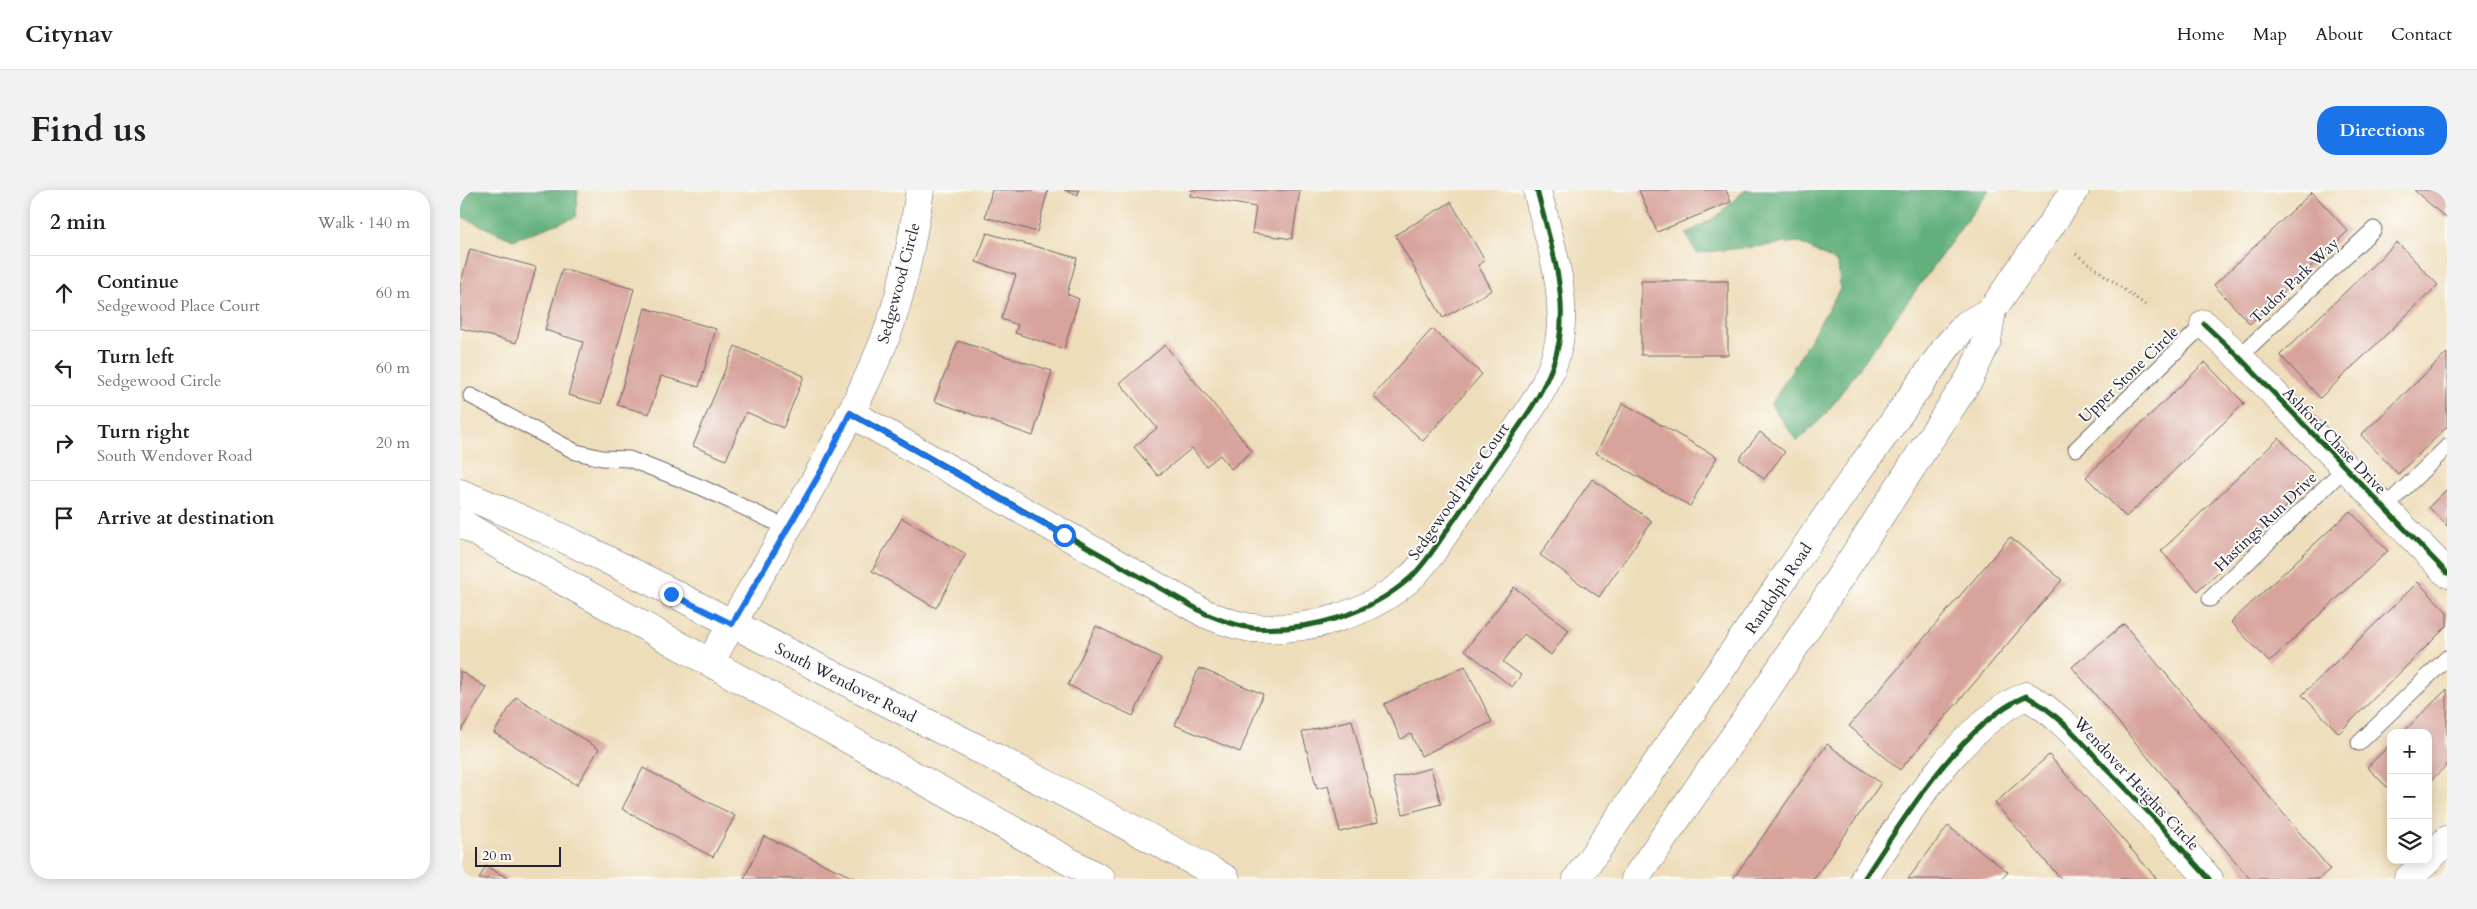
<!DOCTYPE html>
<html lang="en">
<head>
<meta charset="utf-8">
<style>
  body { margin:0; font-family:Cardo,serif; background:#f2f2f2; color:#202124 }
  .controls { position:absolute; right:15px; bottom:15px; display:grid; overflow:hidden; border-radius:10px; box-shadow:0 2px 12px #0003 }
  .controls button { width:45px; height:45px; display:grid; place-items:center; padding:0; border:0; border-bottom:1px solid #e0e0e0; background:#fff; color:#202124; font:25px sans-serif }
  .scale { position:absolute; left:15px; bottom:12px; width:86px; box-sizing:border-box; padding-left:5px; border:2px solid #22223b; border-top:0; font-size:14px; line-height:18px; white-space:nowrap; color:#22223b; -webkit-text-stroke:4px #fdfcf7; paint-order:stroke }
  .stop { position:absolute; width:15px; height:15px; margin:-11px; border:4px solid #1a73e8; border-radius:50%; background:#fff }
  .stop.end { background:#1a73e8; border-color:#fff; box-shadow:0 1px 5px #0008 }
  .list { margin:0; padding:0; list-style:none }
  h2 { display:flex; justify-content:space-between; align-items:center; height:65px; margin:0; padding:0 20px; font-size:21px }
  h2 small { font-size:16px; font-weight:400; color:#757577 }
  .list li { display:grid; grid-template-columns:32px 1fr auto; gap:15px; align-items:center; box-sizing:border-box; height:75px; padding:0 20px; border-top:1px solid #e0e0e0 }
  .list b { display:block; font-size:19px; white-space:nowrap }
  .list p { margin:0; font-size:16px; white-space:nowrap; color:#757577 }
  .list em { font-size:16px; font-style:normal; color:#757577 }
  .icon { flex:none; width:28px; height:28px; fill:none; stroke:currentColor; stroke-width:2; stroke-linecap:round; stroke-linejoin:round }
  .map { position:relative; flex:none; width:1987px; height:689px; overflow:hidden; border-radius:20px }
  header { display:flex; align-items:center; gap:30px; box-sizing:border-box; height:70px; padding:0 25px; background:#fff; border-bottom:1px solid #e0e0e0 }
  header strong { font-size:24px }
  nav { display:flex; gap:28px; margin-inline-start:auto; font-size:18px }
  .intro { display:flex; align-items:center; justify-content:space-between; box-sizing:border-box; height:120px; padding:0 30px }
  h1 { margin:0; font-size:35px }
  .button { padding:12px 22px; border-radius:20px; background:#1a73e8; color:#fff; font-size:18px; font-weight:700 }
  main { display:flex; gap:30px; padding:0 30px }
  aside { flex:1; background:#fff; border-radius:20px; box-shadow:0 2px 12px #0003 }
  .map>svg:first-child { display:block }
  .forest { fill:#62b07b; stroke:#42695b }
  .building { fill:#d7a39b }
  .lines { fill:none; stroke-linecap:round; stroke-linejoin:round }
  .lane-casing { stroke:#696367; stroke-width:17 }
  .street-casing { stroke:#696367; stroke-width:29 }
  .secondary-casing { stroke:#696367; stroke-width:29 }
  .primary-casing { stroke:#696367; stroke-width:29 }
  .path { stroke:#696367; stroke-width:3; stroke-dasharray:1 4; stroke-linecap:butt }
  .lane { stroke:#fff; stroke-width:15 }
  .street { stroke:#fff; stroke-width:28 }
  .secondary { stroke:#fff; stroke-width:28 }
  .primary { stroke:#fff; stroke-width:28 }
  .cycleway-casing { stroke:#fdfcf7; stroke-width:8 }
  .cycleway { stroke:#1b5e20; stroke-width:5 }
  .route { stroke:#1a73e8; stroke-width:6 }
  .labels { text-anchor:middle; stroke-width:4; stroke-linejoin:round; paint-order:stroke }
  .street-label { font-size:16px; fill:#22223b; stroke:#fdfcf7 }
</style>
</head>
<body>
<header>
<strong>Citynav</strong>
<nav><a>Home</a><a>Map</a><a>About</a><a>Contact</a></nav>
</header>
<div class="intro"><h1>Find us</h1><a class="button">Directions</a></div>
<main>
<aside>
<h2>2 min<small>Walk · 140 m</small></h2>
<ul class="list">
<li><svg class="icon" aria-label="ahead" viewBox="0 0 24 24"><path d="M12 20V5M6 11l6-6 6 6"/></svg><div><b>Continue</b><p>Sedgewood Place Court</p></div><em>60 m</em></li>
<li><svg class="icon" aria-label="left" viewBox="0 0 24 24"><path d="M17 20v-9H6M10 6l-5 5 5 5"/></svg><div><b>Turn left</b><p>Sedgewood Circle</p></div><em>60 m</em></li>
<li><svg class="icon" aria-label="right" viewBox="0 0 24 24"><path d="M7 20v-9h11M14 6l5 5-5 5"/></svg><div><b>Turn right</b><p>South Wendover Road</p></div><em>20 m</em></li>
<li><svg class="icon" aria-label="arrive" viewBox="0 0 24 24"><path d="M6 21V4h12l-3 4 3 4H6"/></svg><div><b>Arrive at destination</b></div></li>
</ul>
</aside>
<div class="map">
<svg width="1987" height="689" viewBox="0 0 1987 689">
  <rect width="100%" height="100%" fill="#fdfcf7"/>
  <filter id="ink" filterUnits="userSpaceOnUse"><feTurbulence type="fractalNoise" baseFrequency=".02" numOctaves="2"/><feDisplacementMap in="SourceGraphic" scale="10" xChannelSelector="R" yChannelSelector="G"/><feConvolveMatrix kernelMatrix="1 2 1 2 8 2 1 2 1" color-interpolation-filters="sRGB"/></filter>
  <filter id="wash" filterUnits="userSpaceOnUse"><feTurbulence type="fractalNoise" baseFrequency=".0096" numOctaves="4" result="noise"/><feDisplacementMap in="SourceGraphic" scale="20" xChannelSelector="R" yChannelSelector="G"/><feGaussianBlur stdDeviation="1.12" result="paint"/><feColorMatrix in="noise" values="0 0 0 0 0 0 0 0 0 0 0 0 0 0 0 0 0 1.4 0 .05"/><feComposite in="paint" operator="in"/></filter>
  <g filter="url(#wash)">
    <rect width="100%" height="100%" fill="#eeddba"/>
    <g class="forest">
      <path d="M 0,0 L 118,0 L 116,27 L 53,50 L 0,26 Z"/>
      <path d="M 1285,0 L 1529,0 L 1365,225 L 1337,251 L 1311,215 L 1380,99 L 1378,73 L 1338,52 L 1237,63 L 1226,44 L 1257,26 Z"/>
    </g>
    <g id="blocks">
      <g class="building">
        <path d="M 532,0 L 588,0 L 577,42 L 525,27 Z"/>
        <path d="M 604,0 L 619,0 L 618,5 Z"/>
        <path d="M 731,0 L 840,0 L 832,49 L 792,43 L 796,17 L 730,6 Z"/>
        <path d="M 1179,0 L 1266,0 L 1271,12 L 1197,42 Z"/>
        <path d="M 1954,0 L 1987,0 L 1987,29 Z"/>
        <path d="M 1852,2 L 1888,41 L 1790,134 L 1754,95 Z"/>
        <path d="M 991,12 L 1025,71 L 1018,75 L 1032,100 L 983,128 L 935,45 Z"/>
        <path d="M 527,43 L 617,68 L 607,104 L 619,109 L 604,159 L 555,143 L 558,135 L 541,129 L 556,85 L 516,72 Z"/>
        <path d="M 1937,52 L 1978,95 L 1860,208 L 1820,165 Z"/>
        <path d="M 10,59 L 76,77 L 56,153 L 0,138 L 0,96 Z"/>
        <path d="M 102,79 L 174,99 L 141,214 L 108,205 L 123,152 L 85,140 Z"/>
        <rect x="1181" y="91" width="87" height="74"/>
        <path d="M 185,118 L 256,139 L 239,197 L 201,186 L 189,224 L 157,215 Z"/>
        <path d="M 972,139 L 1022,184 L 963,251 L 913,206 Z"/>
        <path d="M 498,151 L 592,181 L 573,246 L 474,211 Z"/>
        <path d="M 705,155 L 792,261 L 771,279 L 760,265 L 746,276 L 732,258 L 698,286 L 674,257 L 697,238 L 660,193 Z"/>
        <path d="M 275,156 L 344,186 L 323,238 L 286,222 L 266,270 L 233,256 Z"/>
        <path d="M 1987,163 L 1987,237 L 1938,284 L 1901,245 Z"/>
        <path d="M 1745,172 L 1784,213 L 1666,327 L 1626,287 Z"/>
        <path d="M 1163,213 L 1257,267 L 1230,316 L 1136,263 Z"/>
        <path d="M 1300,242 L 1325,262 L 1304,289 L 1279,269 Z"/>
        <path d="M 1819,248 L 1857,288 L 1738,401 L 1701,361 Z"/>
        <path d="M 1132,289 L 1192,331 L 1139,407 L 1080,365 Z"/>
        <path d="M 1987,299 L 1987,336 L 1969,317 Z"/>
        <path d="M 1890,321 L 1928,361 L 1809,472 L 1771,432 Z"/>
        <path d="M 442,328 L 506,364 L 476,418 L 412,381 Z"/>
        <path d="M 1550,347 L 1602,390 L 1440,580 L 1389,536 Z"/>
        <path d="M 1958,392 L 1987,422 L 1987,436 L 1879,543 L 1842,505 Z"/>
        <path d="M 1054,397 L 1109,440 L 1091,465 L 1064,444 L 1043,472 L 1061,485 L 1052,497 L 1005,460 Z"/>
        <path d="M 1664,434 L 1870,679 L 1859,689 L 1790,689 L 1612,477 Z"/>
        <path d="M 636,436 L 701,468 L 673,526 L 608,495 Z"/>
        <path d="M 1005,476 L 1032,532 L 961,566 L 951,544 L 941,549 L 924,514 Z"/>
        <path d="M 739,478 L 803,504 L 780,562 L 715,535 Z"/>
        <path d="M 0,481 L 27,498 L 0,542 Z"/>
        <path d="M 1987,499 L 1987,575 L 1968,593 L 1968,543 L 1942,543 Z"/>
        <path d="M 56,507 L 139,559 L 117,595 L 34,543 Z"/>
        <path d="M 892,530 L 918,632 L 880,642 L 868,596 L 857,599 L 842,542 Z"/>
        <path d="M 1367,554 L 1421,593 L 1354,689 L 1273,689 Z"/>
        <path d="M 1931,554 L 1931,601 L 1907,577 Z"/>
        <path d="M 1589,565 L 1697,689 L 1601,689 L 1535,613 Z"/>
        <path d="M 183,578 L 275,626 L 253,667 L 162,619 Z"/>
        <path d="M 971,578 L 981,614 L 943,624 L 933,588 Z"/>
        <path d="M 1488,636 L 1548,682 L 1542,689 L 1448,689 Z"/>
        <path d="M 304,646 L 396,689 L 284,689 Z"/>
        <path d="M 26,676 L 49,689 L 19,689 Z"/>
      </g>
    </g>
  </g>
  <g filter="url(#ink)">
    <use href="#blocks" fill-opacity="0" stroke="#696367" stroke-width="1"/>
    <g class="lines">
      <g class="lane-casing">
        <g id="lane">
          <path d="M 1779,167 L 1914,39"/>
          <path d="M 11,206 L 116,262 L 142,268 L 169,269 L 243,298 L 327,338"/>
          <path d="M 1616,259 L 1744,134"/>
          <path d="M 1924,318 L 1987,257"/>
          <path d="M 1750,409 L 1885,278"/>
          <path d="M 1899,553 L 1987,468"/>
        </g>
      </g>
      <g class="street-casing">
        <g id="street">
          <path d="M 1744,134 L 1779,167 L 1987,383"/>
          <path d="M 390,223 L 746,424 C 761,430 776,436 793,438 C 848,442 909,425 951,387 C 964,375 975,358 985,343 C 1001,320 1017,297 1032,274 C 1058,237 1091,198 1099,152 C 1108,101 1089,49 1077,0"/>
          <path d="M 250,473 C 307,369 373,270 420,161 C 441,113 452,52 460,0"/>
          <path d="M 1968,670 L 1987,650"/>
          <path d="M 1404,689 C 1441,632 1502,533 1566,506 C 1598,523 1621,551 1645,577 C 1681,613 1715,651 1749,689"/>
          <path d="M 1948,689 L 1968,670"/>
        </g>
      </g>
      <g class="secondary-casing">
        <g id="secondary">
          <path d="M 1117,689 L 1371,320 L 1488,155 L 1506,135 L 1532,120"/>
          <path d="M 1175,689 L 1305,502 L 1510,188 L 1527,151 L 1532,120 L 1615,0"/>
        </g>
      </g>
      <g class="primary-casing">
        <g id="primary">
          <path d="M 0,303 C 120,351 234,415 349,473 C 489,544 629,614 766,689"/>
          <path d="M 0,332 L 45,359 L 641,689"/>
        </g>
      </g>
      <path class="path" d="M 1616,64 L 1685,115"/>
      <use href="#lane" class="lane"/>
      <use href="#street" class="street"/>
      <use href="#secondary" class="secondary"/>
      <use href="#primary" class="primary"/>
      <g class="cycleway-casing">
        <g id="cycleway">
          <path d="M 1744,134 L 1779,167 L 1987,383"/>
          <path d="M 390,223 L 746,424 C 761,430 776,436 793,438 C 848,442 909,425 951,387 C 964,375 975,358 985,343 C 1001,320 1017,297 1032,274 C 1058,237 1091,198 1099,152 C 1108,101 1089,49 1077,0"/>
          <path d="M 1404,689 C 1441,632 1502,533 1566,506 C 1598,523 1621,551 1645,577 C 1681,613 1715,651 1749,689"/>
        </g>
      </g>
      <use href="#cycleway" class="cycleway"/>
    </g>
  </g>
  <g class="lines" filter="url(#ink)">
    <path class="route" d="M 211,404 L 272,434 L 363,278 L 390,223 L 604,345"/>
  </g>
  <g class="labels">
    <g class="street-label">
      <text transform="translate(1834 90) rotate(-44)" y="6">Tudor Park Way</text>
      <text transform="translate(438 93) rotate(-75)" y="6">Sedgewood Circle</text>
      <text transform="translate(1668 184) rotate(-44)" y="6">Upper Stone Circle</text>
      <text transform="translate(1875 250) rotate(46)" y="6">Ashford Chase Drive</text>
      <text transform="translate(998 301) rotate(-55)" y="6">Sedgewood Place Court</text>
      <text transform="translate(1805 331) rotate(-44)" y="6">Hastings Run Drive</text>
      <text transform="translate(1318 398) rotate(-56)" y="6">Randolph Road</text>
      <text transform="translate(386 492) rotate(27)" y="6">South Wendover Road</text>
      <text transform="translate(1677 593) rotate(47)" y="6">Wendover Heights Circle</text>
    </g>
  </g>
</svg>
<div class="controls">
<button>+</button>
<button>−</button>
<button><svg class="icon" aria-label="layers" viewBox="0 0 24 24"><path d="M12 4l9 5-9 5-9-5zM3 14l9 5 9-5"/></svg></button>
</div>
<div class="scale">20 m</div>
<div class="stop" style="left:604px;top:345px"></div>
<div class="stop end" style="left:211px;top:404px"></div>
</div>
</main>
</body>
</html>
